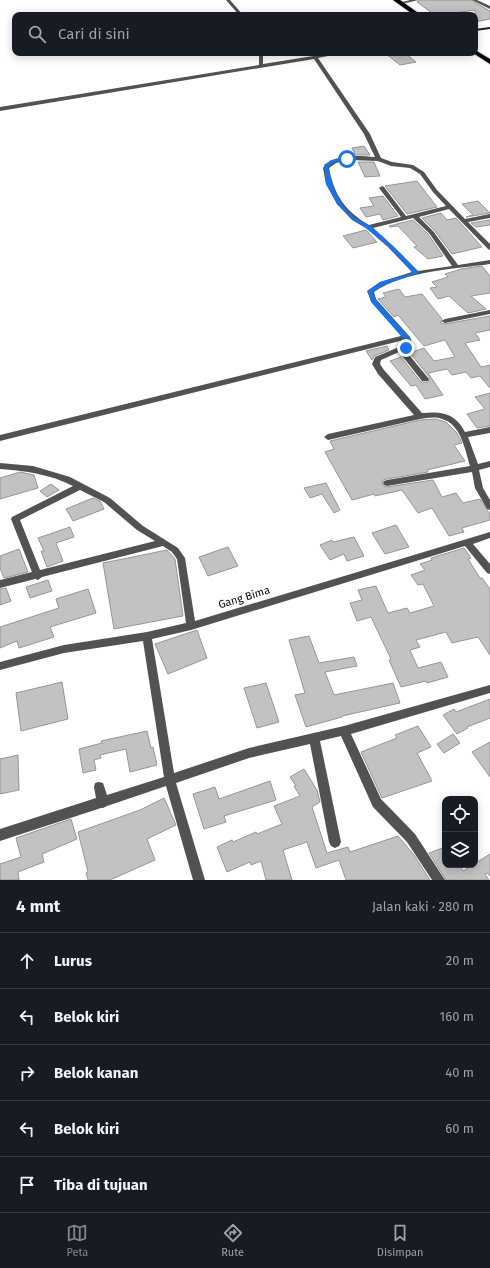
<!DOCTYPE html>
<html lang="id">
<head>
<meta charset="utf-8">
<style>
  body { margin:0; font-family:"Fira Sans",sans-serif; background:#242831; color:#f1f3f6 }
  .controls { position:absolute; right:12px; bottom:12px; display:grid; overflow:hidden; border-radius:8px; box-shadow:0 2px 10px #0003 }
  .controls button { width:36px; height:36px; display:grid; place-items:center; padding:0; border:0; border-bottom:1px solid #363941; background:#171b24; color:#f1f3f6; font:20px sans-serif }
  .stop { position:absolute; width:12px; height:12px; margin:-9px; border:3px solid #1a73e8; border-radius:50%; background:#fff }
  .stop.end { background:#1a73e8; border-color:#fff; box-shadow:0 1px 4px #0008 }
  .list { margin:0; padding:0; list-style:none }
  h2 { display:flex; justify-content:space-between; align-items:center; height:52px; margin:0; padding:0 16px; font-size:17px }
  h2 small { font-size:13px; font-weight:400; color:#9ea1a6 }
  .list li { display:grid; grid-template-columns:26px 1fr auto; gap:12px; align-items:center; box-sizing:border-box; height:56px; padding:0 16px; border-top:1px solid #363941 }
  .list b { display:block; font-size:15px; white-space:nowrap }
  .list em { font-size:13px; font-style:normal; color:#9ea1a6 }
  .icon { flex:none; width:22px; height:22px; fill:none; stroke:currentColor; stroke-width:2; stroke-linecap:round; stroke-linejoin:round }
  .map { position:relative; flex:none; width:490px; height:880px; overflow:hidden }
  .search { position:absolute; background:#171b24; box-shadow:0 2px 10px #0003; left:12px; right:12px; top:12px; height:44px; display:flex; align-items:center; gap:10px; box-sizing:border-box; padding:0 14px; border-radius:8px; color:#9ea1a6; font-size:15px }
  .sheet { height:332px; background:#171b24 }
  nav { display:flex; justify-content:space-around; align-items:center; box-sizing:border-box; height:56px; border-top:1px solid #363941; background:#171b24; font-size:11px; color:#9ea1a6 }
  nav a { display:grid; justify-items:center; gap:2px }
  nav .on { color:#858687 }
  .map>svg:first-child { display:block }
  .building { fill:#c2c2c2; stroke:#969696 }
  .lines { fill:none; stroke-linecap:round; stroke-linejoin:round }
  .primary-casing { stroke:#dbdbdb; stroke-width:2 }
  .minor { fill:#525252; fill-rule:evenodd }
  .secondary { fill:#1f1f1f; fill-rule:evenodd }
  .primary { fill:#000; fill-rule:evenodd }
  .route { fill:#1a73e8 }
  .labels { text-anchor:middle; stroke-width:3; stroke-linejoin:round; paint-order:stroke }
  .street-label { font-size:11px; fill:#000; stroke:#fff }
</style>
</head>
<body>
<div class="map">
<svg width="490" height="880" viewBox="0 0 490 880">
  <rect width="100%" height="100%" fill="#fff"/>
  <g class="building">
    <path d="M 420,0 L 471,0 L 490,11 L 490,19 L 475,22 L 475,10 L 439,15 L 435,13 L 432,13 L 417,2 Z"/>
    <path d="M 385,53 L 405,53 L 416,62 L 400,65 Z"/>
    <path d="M 364,146 L 370,155 L 355,155 L 352,148 Z"/>
    <path d="M 358,162 L 374,162 L 380,176 L 365,177 Z"/>
    <path d="M 417,181 L 437,207 L 407,214 L 385,186 Z"/>
    <path d="M 383,196 L 398,216 L 383,220 L 380,214 L 366,217 L 360,208 L 374,206 L 369,198 Z"/>
    <path d="M 478,201 L 490,213 L 466,217 L 473,215 L 462,204 Z"/>
    <path d="M 441,213 L 447,220 L 456,218 L 482,247 L 452,254 L 434,230 L 422,218 Z"/>
    <path d="M 413,220 L 428,234 L 443,256 L 428,259 L 414,247 L 417,246 L 398,226 L 390,227 L 389,226 Z"/>
    <path d="M 490,220 L 490,225 L 476,227 L 471,223 Z"/>
    <path d="M 366,230 L 377,242 L 353,248 L 343,236 Z"/>
    <path d="M 482,266 L 490,276 L 490,293 L 471,296 L 486,309 L 468,313 L 449,296 L 438,299 L 430,288 L 437,287 L 432,282 L 448,277 L 445,274 L 461,269 Z"/>
    <path d="M 399,289 L 405,297 L 422,294 L 442,319 L 440,322 L 444,324 L 490,316 L 490,330 L 475,333 L 480,340 L 465,343 L 481,367 L 490,365 L 490,388 L 480,376 L 471,378 L 466,372 L 452,375 L 447,369 L 428,373 L 443,395 L 425,399 L 416,385 L 411,386 L 390,361 L 401,357 L 421,382 L 428,382 L 430,378 L 410,353 L 424,348 L 434,361 L 455,357 L 445,340 L 424,346 L 398,315 L 394,317 L 378,299 L 386,297 L 383,293 Z"/>
    <path d="M 387,346 L 389,350 L 374,356 L 372,360 L 366,351 Z"/>
    <path d="M 490,393 L 490,426 L 477,428 L 467,414 L 485,409 L 475,397 Z"/>
    <path d="M 436,419 L 446,422 L 457,433 L 462,443 L 454,445 L 465,461 L 427,470 L 428,472 L 387,479 L 383,480 L 382,484 L 384,486 L 387,487 L 433,480 L 442,497 L 456,493 L 463,503 L 480,499 L 490,514 L 490,520 L 462,528 L 464,532 L 449,536 L 432,508 L 418,513 L 402,490 L 375,496 L 374,494 L 352,500 L 325,452 L 334,449 L 330,441 L 420,420 Z"/>
    <path d="M 20,472 L 34,475 L 38,488 L 0,499 L 0,478 Z"/>
    <path d="M 326,483 L 340,510 L 334,513 L 322,494 L 310,498 L 304,488 Z"/>
    <path d="M 51,484 L 59,490 L 47,497 L 40,491 Z"/>
    <path d="M 93,498 L 100,501 L 104,509 L 73,521 L 66,509 Z"/>
    <path d="M 396,525 L 409,547 L 385,554 L 372,533 Z"/>
    <path d="M 70,527 L 74,537 L 56,543 L 63,561 L 47,567 L 41,551 L 44,551 L 38,538 Z"/>
    <path d="M 354,537 L 364,556 L 347,561 L 344,554 L 330,560 L 320,545 L 332,540 L 333,542 Z"/>
    <path d="M 228,547 L 238,566 L 208,576 L 199,557 Z"/>
    <path d="M 464,548 L 471,558 L 468,559 L 480,578 L 482,578 L 490,589 L 490,655 L 478,637 L 452,643 L 446,632 L 416,640 L 420,647 L 410,650 L 418,668 L 441,662 L 448,677 L 427,683 L 426,681 L 401,687 L 389,660 L 391,659 L 371,617 L 357,621 L 350,603 L 362,600 L 358,590 L 376,586 L 388,613 L 407,608 L 410,613 L 434,606 L 423,584 L 418,585 L 411,575 L 425,570 L 420,564 L 432,560 L 431,558 Z"/>
    <path d="M 19,549 L 28,572 L 4,578 L 0,568 L 0,556 Z"/>
    <path d="M 167,550 L 175,559 L 183,616 L 114,629 L 103,563 Z"/>
    <path d="M 48,580 L 52,591 L 30,598 L 26,587 Z"/>
    <path d="M 6,588 L 11,601 L 0,605 L 0,589 Z"/>
    <path d="M 88,589 L 96,613 L 50,627 L 54,637 L 19,648 L 17,641 L 0,648 L 0,627 L 59,608 L 56,599 Z"/>
    <path d="M 197,630 L 207,658 L 168,674 L 155,644 Z"/>
    <path d="M 309,636 L 319,663 L 354,657 L 357,666 L 325,672 L 334,695 L 393,683 L 400,703 L 342,716 L 342,717 L 306,727 L 295,695 L 305,693 L 289,640 Z"/>
    <path d="M 62,682 L 68,719 L 21,731 L 16,693 Z"/>
    <path d="M 266,683 L 279,722 L 257,728 L 244,688 Z"/>
    <path d="M 490,699 L 490,718 L 467,727 L 468,728 L 457,734 L 443,715 L 454,709 L 456,712 Z"/>
    <path d="M 418,726 L 431,747 L 417,753 L 432,781 L 382,798 L 361,752 L 397,738 L 395,735 Z"/>
    <path d="M 147,731 L 151,748 L 153,747 L 157,765 L 130,772 L 126,749 L 100,755 L 101,758 L 94,760 L 96,770 L 83,773 L 79,749 L 102,743 L 101,741 Z"/>
    <path d="M 453,734 L 460,743 L 444,753 L 437,744 Z"/>
    <path d="M 490,742 L 490,777 L 472,752 Z"/>
    <path d="M 18,755 L 19,790 L 0,794 L 0,759 Z"/>
    <path d="M 304,769 L 317,790 L 320,802 L 312,807 L 327,853 L 348,847 L 350,852 L 398,836 L 414,855 L 430,880 L 346,880 L 339,860 L 316,868 L 307,842 L 283,850 L 292,880 L 266,880 L 261,861 L 251,865 L 250,862 L 227,872 L 217,847 L 232,840 L 233,842 L 256,832 L 257,834 L 282,824 L 274,806 L 300,796 L 294,786 L 296,786 L 290,777 Z"/>
    <path d="M 270,781 L 276,800 L 224,816 L 226,822 L 204,829 L 193,794 L 215,787 L 219,799 Z"/>
    <path d="M 164,798 L 176,825 L 147,839 L 155,860 L 110,880 L 88,880 L 86,873 L 88,872 L 78,832 L 140,810 Z"/>
    <path d="M 71,819 L 77,839 L 42,854 L 44,862 L 18,872 L 19,880 L 0,880 L 0,864 L 21,857 L 16,838 Z"/>
    <path d="M 445,847 L 445,865 L 460,865 L 463,871 L 490,854 L 490,876 L 487,873 L 485,874 L 489,880 L 446,880 L 429,853 Z"/>
  </g>
  <g class="lines">
    <g class="primary-casing">
      <g id="primary">
        <path d="M 393,0 L 400,0 L 421,15 L 414,15 Z"/>
        <path d="M 475,50 L 490,59 L 490,64 L 473,53 L 475,53 Z"/>
      </g>
    </g>
    <g class="minor">
      <path d="M 226,0 L 230,0 L 243,15 L 239,15 Z"/>
      <path d="M 410,0 L 419,0 L 401,4 L 399,3 Z"/>
      <path d="M 472,0 L 477,0 L 490,6 L 490,9 Z"/>
      <path d="M 259,53 L 263,53 L 263,64 L 332,53 L 343,53 L 318,58 L 370,134 L 381,158 L 392,162 L 413,165 L 424,172 L 437,190 L 465,219 L 490,214 L 490,218 L 468,222 L 490,244 L 490,250 L 488,249 L 449,209 L 419,217 L 433,231 L 458,265 L 490,260 L 490,264 C 454,269 404,271 374,292 L 376,299 L 410,337 L 412,342 L 411,346 L 405,350 L 429,379 L 428,381 L 422,381 L 399,352 L 381,360 L 380,364 L 384,370 L 422,413 C 442,411 455,413 465,432 L 490,427 L 490,433 L 468,437 L 478,464 L 490,461 L 490,467 L 479,470 L 483,488 L 490,500 L 490,510 L 487,509 L 475,488 L 472,472 L 387,486 L 384,485 L 383,483 L 384,481 L 387,480 L 470,466 C 465,450 461,424 442,419 C 435,416 427,418 420,419 L 328,440 L 324,437 L 328,434 L 414,415 L 378,374 L 372,364 L 375,357 L 404,345 L 404,340 L 0,441 L 0,435 L 401,336 L 371,301 L 367,291 L 380,282 L 412,272 L 388,247 L 366,228 L 352,220 L 337,204 L 326,184 L 323,168 C 334,153 359,156 375,157 L 364,134 L 314,59 L 0,111 L 0,107 L 259,65 ZM 350,160 L 378,161 L 391,166 L 410,168 L 420,174 L 433,192 L 446,206 L 406,216 L 384,187 L 382,186 L 379,188 L 401,217 L 369,225 C 345,211 334,195 329,168 L 336,163 ZM 413,218 L 429,233 L 452,266 L 418,271 L 392,245 L 373,228 Z"/>
      <path d="M 490,310 L 490,314 L 445,323 L 441,321 L 445,319 Z"/>
      <path d="M 0,463 L 33,466 L 70,477 L 110,498 L 143,526 L 178,548 L 185,558 L 195,621 L 490,532 L 490,538 L 473,544 L 490,564 L 490,574 L 487,573 L 465,546 L 191,630 L 152,639 L 174,773 L 249,748 L 344,726 L 490,685 L 490,693 L 351,734 L 381,799 L 415,834 L 445,880 L 432,880 L 407,842 L 373,807 L 341,736 L 320,741 L 341,842 L 339,846 L 335,848 L 331,846 L 329,842 L 310,744 L 249,758 L 176,783 L 205,880 L 193,880 L 166,786 L 107,806 L 103,808 L 101,808 L 0,841 L 0,829 L 96,798 L 94,787 L 95,783 L 99,782 L 103,783 L 107,795 L 164,777 L 143,641 L 64,653 L 0,670 L 0,662 L 64,645 L 147,632 L 186,623 L 177,559 L 172,552 L 163,546 L 42,577 L 38,580 L 35,579 L 0,588 L 0,580 L 32,572 L 11,519 L 12,517 L 73,486 C 50,474 25,471 0,469 ZM 80,490 L 104,502 L 137,530 L 155,541 L 40,570 L 20,520 Z"/>
    </g>
    <path class="secondary" d="M 490,27 L 490,29 L 475,31 L 475,29 Z"/>
    <use href="#primary" class="primary"/>
  </g>
  <path class="route" d="M 349,158 L 349,160 L 334,162 L 328,167 C 332,187 339,206 357,219 C 362,222 368,224 373,228 C 389,242 405,257 419,273 L 384,285 L 373,292 L 376,300 L 409,337 L 411,344 L 408,349 L 403,349 L 403,348 L 405,344 L 403,338 L 371,302 L 368,291 L 380,282 L 413,273 L 389,247 L 366,228 L 353,220 L 337,204 L 326,184 L 324,165 L 331,160 Z"/>
  <g class="labels">
    <g class="street-label">
      <text transform="translate(244 597) rotate(-17)" y="4">Gang Bima</text>
    </g>
  </g>
</svg>
<div class="controls">
<button><svg class="icon" aria-label="locate" viewBox="0 0 24 24"><circle cx="12" cy="12" r="6"/><path d="M12 2v4M12 18v4M2 12h4M18 12h4"/></svg></button>
<button><svg class="icon" aria-label="layers" viewBox="0 0 24 24"><path d="M12 4l9 5-9 5-9-5zM3 14l9 5 9-5"/></svg></button>
</div>
<div class="stop" style="left:347px;top:159px"></div>
<div class="stop end" style="left:406px;top:348px"></div>
<div class="search"><svg class="icon" aria-label="search" viewBox="0 0 24 24"><circle cx="10" cy="10" r="6"/><path d="M15 15l6 6"/></svg>Cari di sini</div>
</div>
<section class="sheet">
<h2>4 mnt<small>Jalan kaki · 280 m</small></h2>
<ul class="list">
<li><svg class="icon" aria-label="ahead" viewBox="0 0 24 24"><path d="M12 20V5M6 11l6-6 6 6"/></svg><div><b>Lurus</b></div><em>20 m</em></li>
<li><svg class="icon" aria-label="left" viewBox="0 0 24 24"><path d="M17 20v-9H6M10 6l-5 5 5 5"/></svg><div><b>Belok kiri</b></div><em>160 m</em></li>
<li><svg class="icon" aria-label="right" viewBox="0 0 24 24"><path d="M7 20v-9h11M14 6l5 5-5 5"/></svg><div><b>Belok kanan</b></div><em>40 m</em></li>
<li><svg class="icon" aria-label="left" viewBox="0 0 24 24"><path d="M17 20v-9H6M10 6l-5 5 5 5"/></svg><div><b>Belok kiri</b></div><em>60 m</em></li>
<li><svg class="icon" aria-label="arrive" viewBox="0 0 24 24"><path d="M6 21V4h12l-3 4 3 4H6"/></svg><div><b>Tiba di tujuan</b></div></li>
</ul>
</section>
<nav>
<a class="on"><svg class="icon" aria-label="map" viewBox="0 0 24 24"><path d="M3 6l6-2 6 2 6-2v14l-6 2-6-2-6 2zM9 4v14M15 6v14"/></svg>Peta</a>
<a><svg class="icon" aria-label="directions" viewBox="0 0 24 24"><path d="M12 3l9 9-9 9-9-9zM9 14v-3h6M13 9l2 2-2 2"/></svg>Rute</a>
<a><svg class="icon" aria-label="saved" viewBox="0 0 24 24"><path d="M7 4h10v16l-5-4-5 4z"/></svg>Disimpan</a>
</nav>
</body>
</html>
